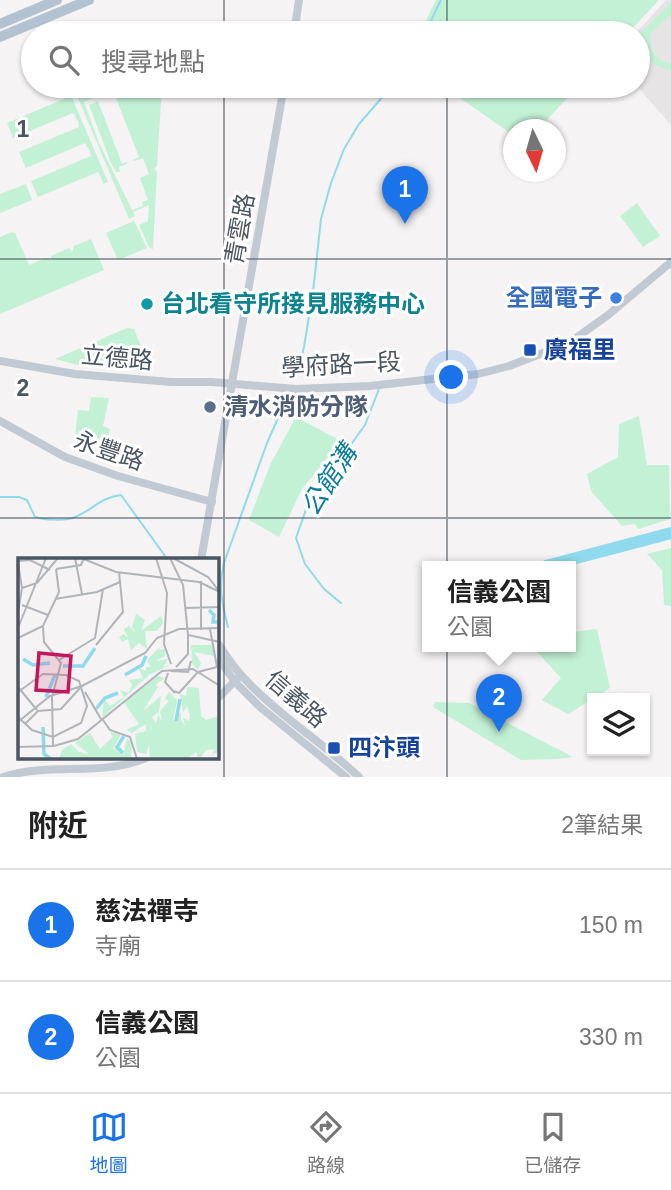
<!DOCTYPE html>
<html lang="zh-TW">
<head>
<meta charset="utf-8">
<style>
  body { margin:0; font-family:Helvetica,"Noto Sans TC",sans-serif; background:#f2f2f2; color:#222 }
  .controls { position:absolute; right:21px; bottom:21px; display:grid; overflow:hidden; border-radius:0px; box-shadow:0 2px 5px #0004 }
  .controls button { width:63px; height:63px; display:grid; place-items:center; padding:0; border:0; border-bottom:2px solid #e0e0e0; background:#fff; color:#222; font:35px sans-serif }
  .compass { position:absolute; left:503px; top:119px; width:63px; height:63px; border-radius:50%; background:#fff; box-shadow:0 2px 5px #0004; rotate:175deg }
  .you { position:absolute; left:452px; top:378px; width:24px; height:24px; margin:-18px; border:5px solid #fff; border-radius:50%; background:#1a73e8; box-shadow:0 0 0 10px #1a73e833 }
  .badge { display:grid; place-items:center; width:46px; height:46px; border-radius:50%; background:#1a73e8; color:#fff; font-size:23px; font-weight:700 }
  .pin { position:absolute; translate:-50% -58px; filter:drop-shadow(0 2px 4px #0008) }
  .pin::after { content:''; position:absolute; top:37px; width:24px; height:21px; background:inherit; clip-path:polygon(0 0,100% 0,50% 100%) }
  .popup { position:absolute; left:422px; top:561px; width:154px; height:91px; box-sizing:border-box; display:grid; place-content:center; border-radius:0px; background:#fff; filter:drop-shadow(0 2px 5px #0005); font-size:23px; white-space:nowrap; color:#767676 }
  .popup b { font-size:26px; color:#222 }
  .popup::after { content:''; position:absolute; left:50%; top:100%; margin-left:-14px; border:14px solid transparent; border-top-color:#fff }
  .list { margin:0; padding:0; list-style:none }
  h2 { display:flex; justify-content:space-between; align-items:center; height:91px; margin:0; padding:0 28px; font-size:30px }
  h2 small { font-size:23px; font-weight:400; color:#767676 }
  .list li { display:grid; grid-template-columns:46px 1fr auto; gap:21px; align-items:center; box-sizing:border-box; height:112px; padding:0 28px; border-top:2px solid #e0e0e0 }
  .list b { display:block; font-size:26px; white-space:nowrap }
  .list p { margin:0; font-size:23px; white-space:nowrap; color:#767676 }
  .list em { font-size:23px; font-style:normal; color:#767676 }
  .icon { flex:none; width:38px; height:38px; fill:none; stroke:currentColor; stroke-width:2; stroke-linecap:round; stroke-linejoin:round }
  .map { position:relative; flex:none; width:671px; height:777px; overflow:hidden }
  .search { position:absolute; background:#fff; box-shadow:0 2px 5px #0004; left:21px; right:21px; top:21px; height:77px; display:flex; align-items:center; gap:18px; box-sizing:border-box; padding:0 24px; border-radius:38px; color:#767676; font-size:26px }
  .sheet { height:315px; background:#fff }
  nav { display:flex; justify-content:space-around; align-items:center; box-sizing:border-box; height:98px; border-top:2px solid #e0e0e0; background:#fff; font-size:19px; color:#767676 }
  nav a { display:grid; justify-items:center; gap:4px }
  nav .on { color:#1a73e8 }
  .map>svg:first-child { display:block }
  .education { fill:#e6e4e5 }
  .green { fill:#c3f1d5; fill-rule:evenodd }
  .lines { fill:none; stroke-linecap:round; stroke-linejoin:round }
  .stream { stroke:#90daee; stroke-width:2 }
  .river { stroke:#90daee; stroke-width:12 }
  .minor { stroke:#c1cad2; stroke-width:8 }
  .major { stroke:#b3c2d1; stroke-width:10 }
  .grid { fill:none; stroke:#4a5661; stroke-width:2; stroke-opacity:0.55 }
  .shop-dot { fill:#3f7fe0; stroke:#fff; stroke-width:2.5 }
  .culture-dot { fill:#0f9aa8; stroke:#fff; stroke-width:2.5 }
  .transit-dot { fill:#1a4fb4; stroke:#fff; stroke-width:2.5 }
  .service-dot { fill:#5c6f8a; stroke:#fff; stroke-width:2.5 }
  .labels { text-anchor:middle; stroke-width:6; stroke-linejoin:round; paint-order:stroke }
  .street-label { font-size:24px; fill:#4a5661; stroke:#fff }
  .shop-label { font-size:24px; font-weight:bold; fill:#366cbe; stroke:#fff; text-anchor:end }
  .culture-label { font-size:24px; font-weight:bold; fill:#0d838f; stroke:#fff; text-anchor:start }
  .transit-label { font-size:24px; font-weight:bold; fill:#164399; stroke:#fff; text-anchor:start }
  .service-label { font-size:24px; font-weight:bold; fill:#4e5e75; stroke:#fff; text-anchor:start }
  .water-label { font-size:26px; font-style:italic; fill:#0c7c9b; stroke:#fff }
  .inset-river { fill:none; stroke:#90daee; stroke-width:3.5 }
  .inset-road { fill:none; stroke:#b1b4b9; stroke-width:2 }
  .view { fill:#c2185b; fill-opacity:0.15; stroke:#c2185b; stroke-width:3.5 }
  .inset-edge { fill:none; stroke:#4a5661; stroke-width:3.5 }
  .grid-label { font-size:23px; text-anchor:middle; font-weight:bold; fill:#4a5661; stroke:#fff; stroke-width:6; stroke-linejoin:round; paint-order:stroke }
</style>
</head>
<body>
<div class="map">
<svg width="671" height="777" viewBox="0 0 671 777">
  <rect width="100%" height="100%" fill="#f5f3f3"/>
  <path class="education" d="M 666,0 L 671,0 L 671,125 L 637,86 L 638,33 L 636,33 Z"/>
  <g class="green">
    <path d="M 436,0 L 659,0 L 628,33 L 420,33 Z"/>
    <path d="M 671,2 L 671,14 L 651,33 C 649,50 654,59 671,64 L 671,70 C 653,67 644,58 642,40 L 638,44 L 638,35 Z"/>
    <path d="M 62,86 L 67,86 L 108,182 L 103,184 L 101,177 L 98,172 L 38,197 L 31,181 L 91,156 L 90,151 L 85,143 L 26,168 L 19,152 L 79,127 L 78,121 L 73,113 L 13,138 L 7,123 L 66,98 L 65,92 Z"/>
    <path d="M 73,86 L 162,86 L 157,166 L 154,169 L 157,172 L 153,249 L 149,247 L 139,225 L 148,221 L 149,205 L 133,212 L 135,216 L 129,219 ZM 112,88 L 139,157 L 133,160 L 134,161 L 143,158 L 149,174 L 140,178 L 148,200 L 142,202 L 143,206 L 132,210 L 99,143 L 84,102 L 96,97 L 95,93 Z"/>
    <path d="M 443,86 L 579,86 L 538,129 L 514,130 L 513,135 Z"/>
    <path d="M 98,101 L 122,164 L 127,162 L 127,164 L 119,167 L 120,172 L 116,172 L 111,163 L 89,105 Z"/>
    <path d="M 26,184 L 32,200 L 0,213 L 0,194 Z"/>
    <path d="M 637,203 L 660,236 L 643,247 L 620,216 Z"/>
    <path d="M 134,221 L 147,248 L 118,260 L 106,233 Z"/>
    <path d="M 12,232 L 15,233 L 29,265 L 46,258 L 52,260 L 51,256 L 69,248 L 72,252 L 74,246 L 91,239 L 104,270 L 0,314 L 0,237 Z"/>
    <path d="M 127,328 L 134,329 L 149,366 L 140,371 L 78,365 L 55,359 Z"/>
    <path d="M 91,397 L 109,398 L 103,426 L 110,429 L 107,441 L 88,439 L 86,454 L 74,445 L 78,410 L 89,411 Z"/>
    <path d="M 639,416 L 647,465 L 669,465 L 670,519 L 638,529 L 635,524 L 622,526 L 591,491 L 587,474 L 618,457 L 619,424 Z"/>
    <path d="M 296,417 L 341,441 L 302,489 L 279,537 L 249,520 L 270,465 Z"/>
    <path d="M 671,548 L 671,606 L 664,605 L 662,570 L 647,554 Z"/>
    <path d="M 597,629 L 610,688 L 568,714 L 542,700 L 561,678 L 532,646 L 571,646 L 571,632 Z"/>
    <path d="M 435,702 L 469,703 L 573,757 L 558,759 L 521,760 L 433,707 Z"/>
  </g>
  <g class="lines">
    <g class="stream">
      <path d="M 425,33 L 441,0"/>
      <path d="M 297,376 L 304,347 L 313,292 L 321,219 L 331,183 L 344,149 L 359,124 L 392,86"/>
      <path d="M 0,497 L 19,497 L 27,500 L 35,517 C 44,520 67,521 75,517 C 93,510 99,498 121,495 L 168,560"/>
      <path d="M 341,603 L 324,589 L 305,564 L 296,538 L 308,504 L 365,425 L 379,389"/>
      <path d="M 228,627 C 222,603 218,587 224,563 L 267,443 L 287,398"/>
    </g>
    <path class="river" d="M 546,566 L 671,533"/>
    <g class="minor">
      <path d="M 294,33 L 299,0"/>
      <path d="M 0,361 L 75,374 L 171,382 L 212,382 L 296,389 L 370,386 L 478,374 L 509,366 L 569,343 L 608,315 L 671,262"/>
      <path d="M 0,421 L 65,457 L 118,476 L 212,502"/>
      <path d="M 201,560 L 284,86"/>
      <path d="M 217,642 C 225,654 233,667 243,677 C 278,715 322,742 359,777"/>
      <path d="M 217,656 L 235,682 L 260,707 L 346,777"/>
      <path d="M 217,699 L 237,679"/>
      <path d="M 3,777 C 50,762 101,777 146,758"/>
    </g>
    <g class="major">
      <path d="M 0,24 L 57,0"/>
      <path d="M 0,37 L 89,0"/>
    </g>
  </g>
  <path class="grid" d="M 224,0 L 224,33M 447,0 L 447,33M 224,86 L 224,777M 447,86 L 447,777M 0,259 L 671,259M 0,518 L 671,518"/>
  <circle class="shop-dot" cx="616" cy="298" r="7"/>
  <circle class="culture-dot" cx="147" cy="304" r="7"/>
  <g class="transit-dot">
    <rect x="523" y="343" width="14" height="14" rx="3.5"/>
    <rect x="327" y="741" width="14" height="14" rx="3.5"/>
  </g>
  <circle class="service-dot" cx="210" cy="407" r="7"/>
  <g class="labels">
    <g class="street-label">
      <text transform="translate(240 229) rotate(-80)" y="8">青雲路</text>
      <text transform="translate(117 358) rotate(5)" y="8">立德路</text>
      <text transform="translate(341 365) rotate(-3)" y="8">學府路一段</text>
      <text transform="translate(109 451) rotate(19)" y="8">永豐路</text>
      <text transform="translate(296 699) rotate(41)" y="8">信義路</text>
    </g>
    <g class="shop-label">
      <text x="602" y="306">全國電子</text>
    </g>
    <g class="culture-label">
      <text x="161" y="312">台北看守所接見服務中心</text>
    </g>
    <g class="transit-label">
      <text x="544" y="358">廣福里</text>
      <text x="348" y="756">四汴頭</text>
    </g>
    <g class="service-label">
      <text x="224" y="415">清水消防分隊</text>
    </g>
    <g class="water-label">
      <text transform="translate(329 480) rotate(-57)" y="9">公館溝</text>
    </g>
  </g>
  <g transform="translate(18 558)">
    <rect width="201" height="201" fill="#f5f3f3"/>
    <path d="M 118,56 L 127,62 L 123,73 L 143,58 L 145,65 L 139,73 L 127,73 L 129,91 L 121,85 L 113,92 L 110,81 L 104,84 L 101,79 L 106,76 L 110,80 L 106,71 L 111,68 L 119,76 L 114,69 ZM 173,87 L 196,87 L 196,98 L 176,94 L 183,105 L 180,112 L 174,105 ZM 143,88 L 141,92 L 147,91 L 147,98 L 138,103 L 150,101 L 145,109 L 152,107 L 131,117 L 84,160 L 86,141 L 92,148 L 106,139 L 102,132 L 110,135 L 114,127 L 111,122 L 125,120 L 120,110 L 128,113 L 128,109 L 133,109 L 129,102 ZM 140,118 L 147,120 L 137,127 L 140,129 L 125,153 L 143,138 L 141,154 L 134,159 L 138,165 L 140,156 L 144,164 L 142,153 L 151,143 L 147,141 L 151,134 L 159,142 L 155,163 L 163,154 L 163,162 L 167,168 L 165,160 L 171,163 L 172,157 L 169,148 L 165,154 L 162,136 L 168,138 L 169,129 L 181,130 L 183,158 L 188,162 L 201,158 L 200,194 L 194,197 L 196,191 L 188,192 L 183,199 L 186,201 L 181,201 L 178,194 L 169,201 L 132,201 L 131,187 L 128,196 L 119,194 L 117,176 L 128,173 L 128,166 L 114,175 L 108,172 L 121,166 L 106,144 ZM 92,174 L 103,176 L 95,191 L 100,190 L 105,197 L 109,180 L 114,184 L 113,201 L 41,201 L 44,192 L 53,186 L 61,194 L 71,196 L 57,185 L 72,175 L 82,191 L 95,179 Z" fill="#c3f1d5"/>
    <path class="inset-river" d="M 191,52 L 196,57 L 195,64 L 202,64M 5,101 L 15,107 L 32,105M 45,108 L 65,108 L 77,90M 107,117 L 124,107 L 128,98M 28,139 L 37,117M 78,151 L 87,140 L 100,135M 158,163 L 162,141M 25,169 L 26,196 L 33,201M 105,195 L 99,189 L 106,178"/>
    <path class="inset-road" d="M 57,0 L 64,36M 63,0 L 98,14 L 181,24 L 202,34M 138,0 L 149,35 L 146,86 L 153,106M 152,0 L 165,27 L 170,77 L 202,84M 155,0 L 190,19 L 202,34M 0,3 L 12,2 L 32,12M 0,5 L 4,30 L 0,55M 38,11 L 63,7 L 66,0M 0,17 L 0,47M 183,23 L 183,72 L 183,26M 4,30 L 19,25 L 40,0M 37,41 L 79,34 L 102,24M 4,47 L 30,57M 168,50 L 202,49M 25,68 L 26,84 L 43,105 L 34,139 L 35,188M 0,70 L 28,0M 192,71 L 199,109M 0,80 L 25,68 L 41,34 L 38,11M 78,87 L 105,54 L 101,14M 41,102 L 77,80 L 85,31M 158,109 L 170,96 L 170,77M 153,113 L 170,114 L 173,103M 150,115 L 147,124 L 157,135M 0,129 L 19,152M 156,133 L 161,135 L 180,114 L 199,109M 0,134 L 25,116 L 48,117 L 61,123 L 69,148 L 63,165 L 35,179 L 14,172 L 0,159M 67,134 L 83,161M 85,162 L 92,172 L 112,179 L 119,201M 0,164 L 32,138 L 64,128 L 127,95 L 139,80 L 161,71 L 202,70M 7,166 L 20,153 L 43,151 L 62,130M 0,189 L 36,188 L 60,181 L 144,113 L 175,111 L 202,128"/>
    <path class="view" d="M 21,95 L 53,98 L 50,134 L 18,132 Z"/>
    <rect width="201" height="201" class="inset-edge"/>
  </g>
  <g class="grid-label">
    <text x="23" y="137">1</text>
    <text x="23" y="396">2</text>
  </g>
</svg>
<div class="controls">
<button><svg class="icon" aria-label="layers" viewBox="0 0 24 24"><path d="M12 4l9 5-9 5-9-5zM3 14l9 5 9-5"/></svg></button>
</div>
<svg class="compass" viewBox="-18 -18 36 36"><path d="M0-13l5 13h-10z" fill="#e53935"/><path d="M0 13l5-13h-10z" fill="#767676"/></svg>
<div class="you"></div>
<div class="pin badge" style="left:405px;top:224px">1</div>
<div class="pin badge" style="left:499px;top:732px">2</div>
<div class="popup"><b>信義公園</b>公園</div>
<div class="search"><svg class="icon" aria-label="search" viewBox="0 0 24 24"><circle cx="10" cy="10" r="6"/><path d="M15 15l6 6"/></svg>搜尋地點</div>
</div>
<section class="sheet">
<h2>附近<small>2筆結果</small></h2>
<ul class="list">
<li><span class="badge">1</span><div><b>慈法禪寺</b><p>寺廟</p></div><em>150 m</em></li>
<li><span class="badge">2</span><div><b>信義公園</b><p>公園</p></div><em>330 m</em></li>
</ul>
</section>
<nav>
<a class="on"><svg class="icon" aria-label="map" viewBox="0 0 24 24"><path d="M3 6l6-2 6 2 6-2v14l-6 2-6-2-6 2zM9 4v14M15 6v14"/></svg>地圖</a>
<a><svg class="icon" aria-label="directions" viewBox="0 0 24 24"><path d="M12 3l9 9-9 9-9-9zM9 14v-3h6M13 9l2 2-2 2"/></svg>路線</a>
<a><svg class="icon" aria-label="saved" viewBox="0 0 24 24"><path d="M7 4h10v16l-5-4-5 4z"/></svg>已儲存</a>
</nav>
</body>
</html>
